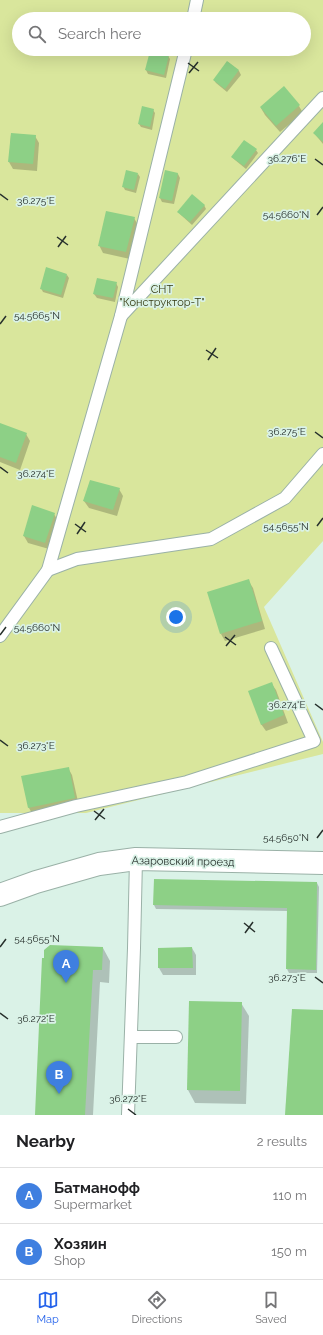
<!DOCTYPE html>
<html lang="en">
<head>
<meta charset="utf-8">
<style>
  body { margin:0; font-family:Raleway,sans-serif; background:#f2f2f2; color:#202124 }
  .you { position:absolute; left:176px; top:617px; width:14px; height:14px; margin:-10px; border:3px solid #fff; border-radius:50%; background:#1a73e8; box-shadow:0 0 0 6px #1a73e833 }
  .badge { display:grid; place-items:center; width:26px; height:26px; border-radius:50%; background:#2563eb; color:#fff; font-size:13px; font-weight:700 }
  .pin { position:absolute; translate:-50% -33px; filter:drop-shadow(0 1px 2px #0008) }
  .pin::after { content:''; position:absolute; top:21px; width:14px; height:12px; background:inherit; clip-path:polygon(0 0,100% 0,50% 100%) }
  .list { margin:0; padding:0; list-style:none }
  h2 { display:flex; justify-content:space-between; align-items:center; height:52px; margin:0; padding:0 16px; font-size:17px }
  h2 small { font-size:13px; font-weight:400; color:#757577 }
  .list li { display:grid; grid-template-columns:26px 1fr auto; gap:12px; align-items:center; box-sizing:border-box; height:56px; padding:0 16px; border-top:1px solid #e0e0e0 }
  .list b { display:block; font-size:15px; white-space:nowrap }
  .list p { margin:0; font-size:13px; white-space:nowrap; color:#757577 }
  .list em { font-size:13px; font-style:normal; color:#757577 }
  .icon { flex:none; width:22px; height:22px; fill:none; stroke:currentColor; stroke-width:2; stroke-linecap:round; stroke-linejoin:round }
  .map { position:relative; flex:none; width:323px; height:1115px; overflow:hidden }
  .search { position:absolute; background:#fff; box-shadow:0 4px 16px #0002; left:12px; right:12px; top:12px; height:44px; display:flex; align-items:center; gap:10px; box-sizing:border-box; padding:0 14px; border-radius:22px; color:#757577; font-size:15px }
  .sheet { height:164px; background:#fff }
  nav { display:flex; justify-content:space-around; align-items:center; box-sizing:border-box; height:56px; border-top:1px solid #e0e0e0; background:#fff; font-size:11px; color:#757577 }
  nav a { display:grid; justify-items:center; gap:2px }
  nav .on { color:#2563eb }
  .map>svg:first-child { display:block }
  .green { fill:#d9e69c; fill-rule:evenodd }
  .shadow { fill:#0003 }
  .building { fill:#8dd086 }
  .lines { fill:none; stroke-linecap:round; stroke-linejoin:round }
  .lane-casing { stroke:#9ab1a7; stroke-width:14 }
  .street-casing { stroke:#9ab1a7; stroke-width:24 }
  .lane { stroke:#fff; stroke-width:12 }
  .street { stroke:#fff; stroke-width:22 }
  .ticks { fill:none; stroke:#27302c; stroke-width:1.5 }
  .labels { text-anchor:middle; stroke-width:3.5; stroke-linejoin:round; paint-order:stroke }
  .park-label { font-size:11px; fill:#343a11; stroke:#daf2e7 }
  .street-label { font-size:11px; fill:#27302c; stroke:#daf2e7 }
  .ticks-label { font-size:10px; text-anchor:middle; fill:#27302c; stroke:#daf2e7; stroke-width:3.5; stroke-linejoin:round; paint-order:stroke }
</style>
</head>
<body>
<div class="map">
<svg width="323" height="1115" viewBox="0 0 323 1115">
  <rect width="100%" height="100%" fill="#daf2e7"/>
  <path class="green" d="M 0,0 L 323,0 L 323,541 L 264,607 L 323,742 L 323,754 L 86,813 L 0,813 ZM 19,19 L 304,19 L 304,49 L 19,49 Z"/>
  <g class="shadow">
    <path d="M 168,56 L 170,59 L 166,78 L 148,74 L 146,70 Z"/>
    <path d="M 228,62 L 239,71 L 241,75 L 227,92 L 216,83 L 214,80 Z"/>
    <path d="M 299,106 L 303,113 L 280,132 L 265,115 L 261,108 Z"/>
    <path d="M 153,110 L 155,113 L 152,130 L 141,127 L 139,124 Z"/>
    <path d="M 323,124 L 323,144 L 314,133 Z"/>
    <path d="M 11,134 L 35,136 L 39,143 L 37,171 L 13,169 L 9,162 Z"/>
    <path d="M 256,150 L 258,153 L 246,169 L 235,160 L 232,157 Z"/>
    <path d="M 166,171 L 178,174 L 180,178 L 174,204 L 162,202 L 160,198 Z"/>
    <path d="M 138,174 L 140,177 L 136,193 L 125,190 L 123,186 Z"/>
    <path d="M 204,205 L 206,209 L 192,225 L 181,215 L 179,212 Z"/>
    <path d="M 134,218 L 138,225 L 130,259 L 103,253 L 99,245 Z"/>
    <path d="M 67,275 L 69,278 L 63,298 L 43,292 L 41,288 Z"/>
    <path d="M 116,283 L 118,287 L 115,302 L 97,298 L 94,294 Z"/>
    <path d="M 0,424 L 26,434 L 30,441 L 20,470 L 0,462 Z"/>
    <path d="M 119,489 L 123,496 L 117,516 L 89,508 L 84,501 Z"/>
    <path d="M 54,514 L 58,521 L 49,549 L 28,543 L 24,536 Z"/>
    <path d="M 248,580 L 253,588 L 265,629 L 225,641 L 221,634 Z"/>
    <path d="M 271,683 L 276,690 L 288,723 L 266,731 L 261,724 Z"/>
    <path d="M 68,768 L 72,775 L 79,806 L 33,815 L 29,808 L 23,777 Z"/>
    <path d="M 155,880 L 317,883 L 319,887 L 317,973 L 289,973 L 287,969 L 288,911 L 156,909 L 154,905 Z"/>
    <path d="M 103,948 L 110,961 L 109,983 L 100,982 L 93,1115 L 36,1115 L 44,959 Z"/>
    <path d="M 192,948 L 196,955 L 196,975 L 163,975 L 159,968 L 159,949 Z"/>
    <path d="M 241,1003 L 249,1016 L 246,1104 L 195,1103 L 188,1090 Z"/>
  </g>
  <g class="building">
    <path d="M 150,51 L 169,55 L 164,75 L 145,70 Z"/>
    <path d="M 227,61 L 239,70 L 225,89 L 213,80 Z"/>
    <path d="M 284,86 L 300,105 L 276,126 L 260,107 Z"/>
    <path d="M 142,106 L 154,109 L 150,127 L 138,124 Z"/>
    <path d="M 323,122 L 323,142 L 313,133 Z"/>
    <path d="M 11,133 L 36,135 L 33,164 L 8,162 Z"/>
    <path d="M 244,140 L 257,149 L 244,166 L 231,157 Z"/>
    <path d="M 126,170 L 138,173 L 134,190 L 122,187 Z"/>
    <path d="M 165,170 L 178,173 L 172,201 L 159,198 Z"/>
    <path d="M 192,194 L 205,205 L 190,222 L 177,212 Z"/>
    <path d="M 106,211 L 135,217 L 126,252 L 98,246 Z"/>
    <path d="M 46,267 L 67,274 L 61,295 L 40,289 Z"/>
    <path d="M 97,278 L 117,282 L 113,298 L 93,294 Z"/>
    <path d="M 0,423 L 27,433 L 16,463 L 0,457 Z"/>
    <path d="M 90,480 L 120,488 L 113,510 L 83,501 Z"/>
    <path d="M 32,505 L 55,513 L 45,543 L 23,536 Z"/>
    <path d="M 249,579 L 262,621 L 220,634 L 207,592 Z"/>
    <path d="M 272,682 L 284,715 L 261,725 L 248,691 Z"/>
    <path d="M 69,767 L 75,798 L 28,808 L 21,776 Z"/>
    <path d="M 154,879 L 317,882 L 316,970 L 286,969 L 287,908 L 153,905 Z"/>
    <path d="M 50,945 L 103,947 L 102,970 L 93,970 L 85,1115 L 35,1115 L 42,958 L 44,958 L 44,950 Z"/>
    <path d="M 192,947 L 193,968 L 158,968 L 158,948 Z"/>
    <path d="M 189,1001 L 242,1002 L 240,1091 L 187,1090 Z"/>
    <path d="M 292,1009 L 323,1010 L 323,1115 L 285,1115 Z"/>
  </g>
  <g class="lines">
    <g class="lane-casing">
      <g id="lane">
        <path d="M 193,19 L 197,0"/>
        <path d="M 186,49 L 121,316 L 323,98"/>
        <path d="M 48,570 L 77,559 L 211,539 L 285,498 L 323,454"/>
        <path d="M 0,636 L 48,570 L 121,316"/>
        <path d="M 0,827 L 76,806 L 187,782 L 314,741 L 271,648"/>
        <path d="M 131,1037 L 176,1037"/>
        <path d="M 128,1115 L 134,948 L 136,859"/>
      </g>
    </g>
    <g class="street-casing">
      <path id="street" d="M 0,895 L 36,882 L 99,864 L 136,859 L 323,863"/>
    </g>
    <use href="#lane" class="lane"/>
    <use href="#street" class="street"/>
  </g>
  <path class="ticks" d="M 188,63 L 199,71M 189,73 L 198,62M 315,159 L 323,165M 0,194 L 8,200M 317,215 L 323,207M 57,237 L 68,245M 58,247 L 66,236M 0,324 L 6,316M 206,350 L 218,358M 208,360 L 216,348M 315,432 L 323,438M 0,467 L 8,473M 75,524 L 86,532M 317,526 L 323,518M 77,534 L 85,522M 0,635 L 6,627M 225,637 L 236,645M 226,646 L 235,635M 315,704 L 323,710M 0,740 L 8,746M 94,811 L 105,819M 95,820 L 104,809M 317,838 L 323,830M 244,923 L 255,932M 245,933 L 253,922M 0,947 L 6,939M 315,977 L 323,983M 0,1013 L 8,1019M 128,1109 L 136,1115"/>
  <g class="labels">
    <g class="park-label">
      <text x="162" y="293">СНТ<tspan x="162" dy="13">"Конструктор-Т"</tspan></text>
    </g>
    <g class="street-label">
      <text transform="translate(183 861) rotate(1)" y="4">Азаровский проезд</text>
    </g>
  </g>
  <g class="ticks-label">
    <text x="287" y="162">36.276°E</text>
    <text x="36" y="204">36.275°E</text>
    <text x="286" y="218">54.5660°N</text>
    <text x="37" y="319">54.5665°N</text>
    <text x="287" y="435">36.275°E</text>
    <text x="36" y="477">36.274°E</text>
    <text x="286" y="530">54.5655°N</text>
    <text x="37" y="631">54.5660°N</text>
    <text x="287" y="708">36.274°E</text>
    <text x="36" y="749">36.273°E</text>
    <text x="286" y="841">54.5650°N</text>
    <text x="37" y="942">54.5655°N</text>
    <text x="287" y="981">36.273°E</text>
    <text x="36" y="1022">36.272°E</text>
    <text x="128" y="1102">36.272°E</text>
  </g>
</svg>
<div class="you"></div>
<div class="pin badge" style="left:66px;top:983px;background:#3f7fe0">A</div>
<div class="pin badge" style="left:59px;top:1094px;background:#3f7fe0">B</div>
<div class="search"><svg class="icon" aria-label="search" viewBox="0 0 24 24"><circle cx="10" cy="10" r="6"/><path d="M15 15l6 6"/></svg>Search here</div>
</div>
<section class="sheet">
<h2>Nearby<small>2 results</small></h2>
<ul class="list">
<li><span class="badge" style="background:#3f7fe0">A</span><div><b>Батманофф</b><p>Supermarket</p></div><em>110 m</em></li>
<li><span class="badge" style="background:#3f7fe0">B</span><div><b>Хозяин</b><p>Shop</p></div><em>150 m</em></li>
</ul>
</section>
<nav>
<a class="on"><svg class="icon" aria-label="map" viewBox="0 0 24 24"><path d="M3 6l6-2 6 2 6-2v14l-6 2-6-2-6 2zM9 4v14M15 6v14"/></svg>Map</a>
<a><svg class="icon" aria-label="directions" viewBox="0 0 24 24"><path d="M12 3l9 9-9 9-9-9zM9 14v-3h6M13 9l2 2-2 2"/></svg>Directions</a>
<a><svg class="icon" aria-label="saved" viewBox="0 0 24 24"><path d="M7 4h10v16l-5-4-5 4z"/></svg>Saved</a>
</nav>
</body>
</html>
